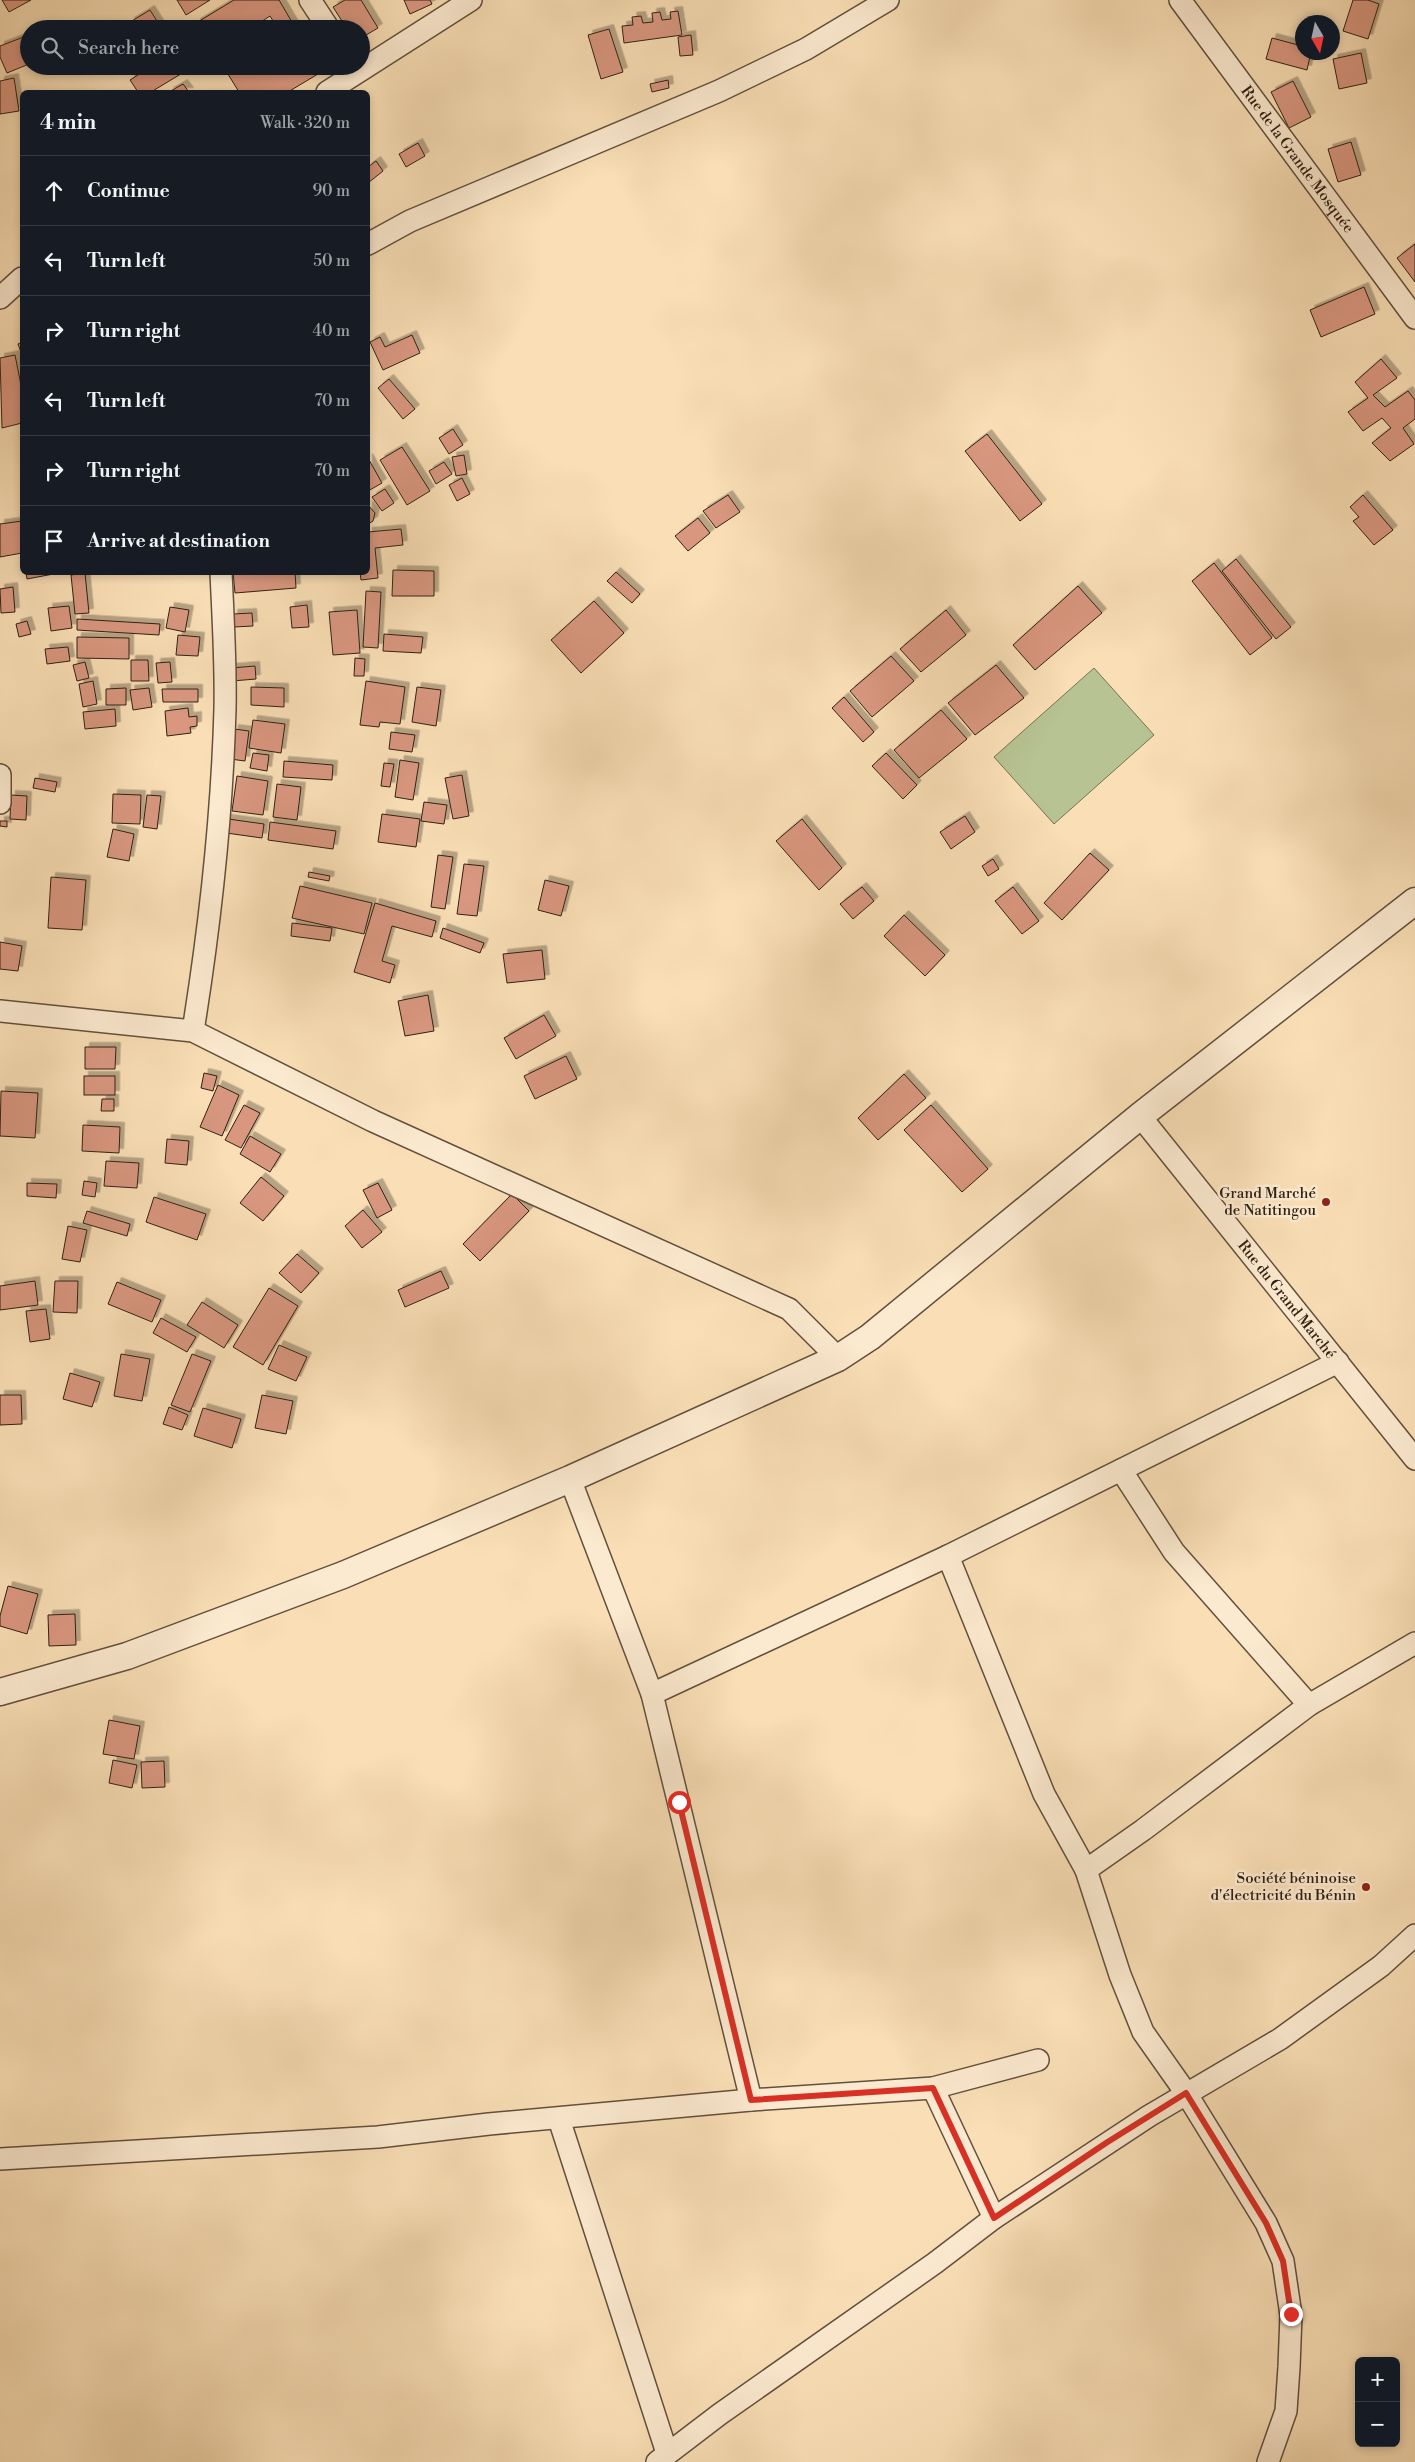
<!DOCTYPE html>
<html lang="en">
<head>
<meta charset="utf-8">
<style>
  body { margin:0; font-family:"Libre Bodoni",serif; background:#20242c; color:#f1f3f6 }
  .controls { position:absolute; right:15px; bottom:15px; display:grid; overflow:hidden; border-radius:8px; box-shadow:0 2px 8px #0003 }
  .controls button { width:45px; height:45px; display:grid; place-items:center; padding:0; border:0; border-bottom:1px solid #363941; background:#171b24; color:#f1f3f6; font:25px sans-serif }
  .compass { position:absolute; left:1295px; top:15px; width:45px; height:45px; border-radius:50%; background:#171b24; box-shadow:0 2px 8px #0003; rotate:171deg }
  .stop { position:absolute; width:15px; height:15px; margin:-11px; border:4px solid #d93025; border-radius:50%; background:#fff }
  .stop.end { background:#d93025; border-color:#fff; box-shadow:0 1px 5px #0008 }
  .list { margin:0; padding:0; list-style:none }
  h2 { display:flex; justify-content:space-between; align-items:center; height:65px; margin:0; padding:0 20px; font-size:21px }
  h2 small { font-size:16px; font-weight:400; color:#9ea1a6 }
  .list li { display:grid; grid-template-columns:32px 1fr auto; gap:15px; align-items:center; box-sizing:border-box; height:70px; padding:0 20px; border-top:1px solid #363941 }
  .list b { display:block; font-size:19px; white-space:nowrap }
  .list em { font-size:16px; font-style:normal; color:#9ea1a6 }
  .icon { flex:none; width:28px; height:28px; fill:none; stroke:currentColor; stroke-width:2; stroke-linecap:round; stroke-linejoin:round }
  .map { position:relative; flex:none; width:1415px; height:2462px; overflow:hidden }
  .search { position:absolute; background:#171b24; box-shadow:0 2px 8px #0003; left:20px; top:20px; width:350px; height:55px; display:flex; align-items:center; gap:12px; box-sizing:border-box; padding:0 18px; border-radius:28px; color:#9ea1a6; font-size:19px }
  .panel { position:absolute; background:#171b24; box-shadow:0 2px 8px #0003; left:20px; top:90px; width:350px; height:485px; border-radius:8px }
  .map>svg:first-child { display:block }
  .green { fill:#b7c393; stroke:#747253 }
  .building { fill:#d99780; stroke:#302013; filter:url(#shadow) }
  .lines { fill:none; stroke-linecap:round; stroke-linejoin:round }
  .minor-casing { stroke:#62503c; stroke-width:24 }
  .tertiary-casing { stroke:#62503c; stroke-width:29 }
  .minor { stroke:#fcead0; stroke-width:21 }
  .tertiary { stroke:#fcead0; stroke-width:26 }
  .route { stroke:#d93025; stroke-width:6 }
  .poi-dot { fill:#8f2418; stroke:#fcead0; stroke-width:2 }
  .labels { text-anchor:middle; stroke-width:5; stroke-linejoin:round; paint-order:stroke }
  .street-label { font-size:15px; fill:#302013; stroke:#fcead0 }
  .poi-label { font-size:15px; fill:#302013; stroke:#fcead0; text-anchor:end }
</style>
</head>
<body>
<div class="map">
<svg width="1415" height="2462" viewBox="0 0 1415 2462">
  <defs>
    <filter id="shadow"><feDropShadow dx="4.5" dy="-4.5" stdDeviation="0" flood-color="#0004"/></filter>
  </defs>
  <rect width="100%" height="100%" fill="#fadfb6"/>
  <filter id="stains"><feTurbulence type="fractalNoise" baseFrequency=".004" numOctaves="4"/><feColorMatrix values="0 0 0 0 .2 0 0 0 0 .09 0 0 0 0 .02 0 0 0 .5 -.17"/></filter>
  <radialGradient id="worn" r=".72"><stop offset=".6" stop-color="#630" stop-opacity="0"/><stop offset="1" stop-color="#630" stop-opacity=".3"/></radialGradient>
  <path class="green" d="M 1094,668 L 1154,735 L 1054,824 L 994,757 Z"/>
  <g class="building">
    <path d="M 2,0 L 31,0 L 9,12 Z"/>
    <path d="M 177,0 L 210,0 L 186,15 Z"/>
    <path d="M 234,0 L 279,0 L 296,29 L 278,29 L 270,16 L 250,29 L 200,29 L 196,23 Z"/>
    <path d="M 345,0 L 361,0 L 378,28 L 361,38 L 361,29 L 347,29 L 333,7 Z"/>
    <path d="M 404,0 L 430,0 L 432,4 L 410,14 Z"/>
    <path d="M 1353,0 L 1368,0 L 1379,4 L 1368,39 L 1343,31 Z"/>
    <path d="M 150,10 L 162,29 L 134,29 L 130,22 Z"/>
    <path d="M 678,11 L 682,35 L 624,43 L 622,26 L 633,25 L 632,17 L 641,16 L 643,23 L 653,22 L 652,13 L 660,12 L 662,20 L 671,19 L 670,12 Z"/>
    <path d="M 609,29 L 623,72 L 601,79 L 588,35 Z"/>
    <path d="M 29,35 L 29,64 L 7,73 L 0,57 L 0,46 Z"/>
    <path d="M 691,35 L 693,55 L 680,56 L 678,37 Z"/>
    <path d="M 1272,38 L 1302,46 L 1302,52 L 1311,52 L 1307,70 L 1266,59 Z"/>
    <path d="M 1361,53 L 1367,83 L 1339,89 L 1333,59 Z"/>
    <path d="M 152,66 L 194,66 L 151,92 L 138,92 L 130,80 Z"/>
    <path d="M 223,66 L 260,66 L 262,68 L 265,66 L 319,66 L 323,71 L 288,92 L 239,92 Z"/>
    <path d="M 14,78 L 19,111 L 0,114 L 0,81 Z"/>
    <path d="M 668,80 L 669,88 L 652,92 L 650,84 Z"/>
    <path d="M 1293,81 L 1311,117 L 1289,128 L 1271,92 Z"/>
    <path d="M 183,84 L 189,92 L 169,92 Z"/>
    <path d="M 1351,142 L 1361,175 L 1338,182 L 1328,149 Z"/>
    <path d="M 418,143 L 425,156 L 406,167 L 399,154 Z"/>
    <path d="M 376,161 L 383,171 L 368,183 L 368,167 Z"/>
    <path d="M 1415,244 L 1415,282 L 1397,258 Z"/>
    <path d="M 1364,287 L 1375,314 L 1321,337 L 1310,310 Z"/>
    <path d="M 412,335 L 420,353 L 383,370 L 370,342 L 380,337 L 385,347 Z"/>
    <path d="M 22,342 L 22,355 L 18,344 Z"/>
    <path d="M 15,355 L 22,390 L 22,423 L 2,428 L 0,358 Z"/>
    <path d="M 1381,359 L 1397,378 L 1373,395 L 1385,407 L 1408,391 L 1415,400 L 1415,419 L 1403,428 L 1414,444 L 1390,461 L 1372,443 L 1391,428 L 1382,418 L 1363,431 L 1348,412 L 1368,398 L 1355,382 Z"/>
    <path d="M 389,379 L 415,409 L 403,419 L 378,388 Z"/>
    <path d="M 453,429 L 463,445 L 449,454 L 439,438 Z"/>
    <path d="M 987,434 L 1042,504 L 1020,521 L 965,451 Z"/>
    <path d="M 402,447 L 430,491 L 407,505 L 380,460 Z"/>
    <path d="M 464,455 L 467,474 L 456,476 L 452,457 Z"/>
    <path d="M 368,458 L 382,483 L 368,491 Z"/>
    <path d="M 444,462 L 452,474 L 436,484 L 429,471 Z"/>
    <path d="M 462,478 L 470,494 L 457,501 L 449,485 Z"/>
    <path d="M 385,489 L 394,503 L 382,511 L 372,497 Z"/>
    <path d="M 728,495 L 740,512 L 716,528 L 703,511 Z"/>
    <path d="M 1363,495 L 1393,530 L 1374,545 L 1353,521 L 1359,517 L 1350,507 Z"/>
    <path d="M 368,505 L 375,513 L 373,521 L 368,524 Z"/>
    <path d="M 698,518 L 710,533 L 688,551 L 675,536 Z"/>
    <path d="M 22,521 L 22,553 L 0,557 L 0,524 Z"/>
    <path d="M 401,529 L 403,545 L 375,548 L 378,578 L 361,580 L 360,572 L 368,572 L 368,532 Z"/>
    <path d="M 1236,559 L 1291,627 L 1276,639 L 1222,571 Z"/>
    <path d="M 1214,563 L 1272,638 L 1250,655 L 1192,581 Z"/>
    <path d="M 393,570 L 434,571 L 434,596 L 392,596 Z"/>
    <path d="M 26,572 L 64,572 L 27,579 Z"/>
    <path d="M 233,572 L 295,572 L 296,588 L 235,593 Z"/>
    <path d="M 616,572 L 640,594 L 632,603 L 607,581 Z"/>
    <path d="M 85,573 L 89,613 L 75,614 L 71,575 Z"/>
    <path d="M 1078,586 L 1102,613 L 1035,670 L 1013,645 Z"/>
    <path d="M 13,587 L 15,612 L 1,613 L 0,589 Z"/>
    <path d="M 366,591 L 381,592 L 378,648 L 363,647 Z"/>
    <path d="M 594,601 L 624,633 L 581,673 L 551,640 Z"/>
    <path d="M 307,605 L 309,627 L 292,628 L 290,607 Z"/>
    <path d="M 69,606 L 72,628 L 51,631 L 48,608 Z"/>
    <path d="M 170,607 L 189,610 L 185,632 L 166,628 Z"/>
    <path d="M 357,610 L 360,653 L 333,655 L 329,612 Z"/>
    <path d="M 946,610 L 966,635 L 921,672 L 900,649 Z"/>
    <path d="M 252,613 L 253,626 L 234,627 L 233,614 Z"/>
    <path d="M 77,619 L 160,624 L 159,635 L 77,630 Z"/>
    <path d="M 27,621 L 31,634 L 19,637 L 16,624 Z"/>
    <path d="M 384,634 L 423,637 L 421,653 L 383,651 Z"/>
    <path d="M 178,635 L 200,637 L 198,656 L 176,655 Z"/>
    <path d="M 77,637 L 129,638 L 129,659 L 77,658 Z"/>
    <path d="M 68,647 L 70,661 L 47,664 L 45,649 Z"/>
    <path d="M 891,656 L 914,681 L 872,717 L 850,691 Z"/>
    <path d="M 355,658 L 365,659 L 364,676 L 354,676 Z"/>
    <path d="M 131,660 L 148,660 L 149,681 L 131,681 Z"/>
    <path d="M 85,662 L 89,678 L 77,681 L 73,665 Z"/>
    <path d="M 170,662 L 172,682 L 158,683 L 156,663 Z"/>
    <path d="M 996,665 L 1024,698 L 975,735 L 948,703 Z"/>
    <path d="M 255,666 L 256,679 L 232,681 L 231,668 Z"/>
    <path d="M 93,681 L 97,704 L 83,707 L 79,684 Z"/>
    <path d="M 366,681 L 405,687 L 400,724 L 380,722 L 379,727 L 360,725 Z"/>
    <path d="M 251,687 L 284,688 L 284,707 L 251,705 Z"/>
    <path d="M 417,687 L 441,690 L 436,726 L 412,722 Z"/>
    <path d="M 126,688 L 126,705 L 106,705 L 106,689 Z"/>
    <path d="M 149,688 L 152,707 L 133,710 L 130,690 Z"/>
    <path d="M 162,689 L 198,689 L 198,702 L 163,702 Z"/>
    <path d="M 844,697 L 874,732 L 863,742 L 832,708 Z"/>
    <path d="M 188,708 L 189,717 L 197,716 L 197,726 L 190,727 L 191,733 L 167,736 L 165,711 Z"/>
    <path d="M 115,709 L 116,726 L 85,729 L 83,712 Z"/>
    <path d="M 941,710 L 967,739 L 919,778 L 894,750 Z"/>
    <path d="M 253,720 L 285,724 L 281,753 L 249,748 Z"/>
    <path d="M 234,729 L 249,731 L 245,761 L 230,759 Z"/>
    <path d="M 391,732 L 415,735 L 412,752 L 389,749 Z"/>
    <path d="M 253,753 L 269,755 L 267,771 L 250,768 Z"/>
    <path d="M 886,753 L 917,785 L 903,799 L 872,766 Z"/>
    <path d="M 400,760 L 419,763 L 413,800 L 395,797 Z"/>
    <path d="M 284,761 L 333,765 L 332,780 L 283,777 Z"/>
    <path d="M 384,763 L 394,764 L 390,787 L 381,786 Z"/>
    <path d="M 462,775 L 469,816 L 453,819 L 445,778 Z"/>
    <path d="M 237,776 L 268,781 L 263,815 L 232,811 Z"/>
    <path d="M 35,778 L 57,782 L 55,792 L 33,788 Z"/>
    <path d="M 277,784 L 301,787 L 297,820 L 273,817 Z"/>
    <path d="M 113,794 L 141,795 L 140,824 L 112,823 Z"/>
    <path d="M 11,795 L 27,796 L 26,820 L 10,819 Z"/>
    <path d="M 147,795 L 161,796 L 157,829 L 143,827 Z"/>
    <path d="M 424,802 L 447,805 L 444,824 L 421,821 Z"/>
    <path d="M 382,814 L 420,819 L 416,847 L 378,842 Z"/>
    <path d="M 965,816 L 975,832 L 951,849 L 940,832 Z"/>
    <path d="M 221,818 L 264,824 L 262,838 L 219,832 Z"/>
    <path d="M 802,819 L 842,868 L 819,890 L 776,841 Z"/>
    <path d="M 0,821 L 7,821 L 7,827 L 0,826 Z"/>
    <path d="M 270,822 L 336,831 L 333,849 L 268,840 Z"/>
    <path d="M 113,829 L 134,834 L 129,861 L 107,857 Z"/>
    <path d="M 1090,853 L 1109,870 L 1062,920 L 1044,903 Z"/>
    <path d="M 438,855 L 453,857 L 445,909 L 431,907 Z"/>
    <path d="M 993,859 L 999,869 L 988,876 L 982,866 Z"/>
    <path d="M 464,864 L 484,866 L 477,916 L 457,914 Z"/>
    <path d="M 309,872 L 330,876 L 329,881 L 308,877 Z"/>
    <path d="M 51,877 L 86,880 L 82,930 L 48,928 Z"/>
    <path d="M 545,880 L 569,886 L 561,916 L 538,910 Z"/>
    <path d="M 300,886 L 372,903 L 364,934 L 292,918 Z"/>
    <path d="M 862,887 L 874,901 L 853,919 L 840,904 Z"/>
    <path d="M 1013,887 L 1039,921 L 1022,934 L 995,901 Z"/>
    <path d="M 375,903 L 436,921 L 432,937 L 392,926 L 382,961 L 395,965 L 390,983 L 354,972 Z"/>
    <path d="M 904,915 L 945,955 L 925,976 L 884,936 Z"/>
    <path d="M 292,923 L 332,928 L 330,941 L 291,936 Z"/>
    <path d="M 443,928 L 484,943 L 480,953 L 440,938 Z"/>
    <path d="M 0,942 L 22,946 L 18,971 L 0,969 Z"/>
    <path d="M 542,950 L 545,979 L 507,983 L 503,954 Z"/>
    <path d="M 428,995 L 434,1031 L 405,1036 L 398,1001 Z"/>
    <path d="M 544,1015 L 556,1036 L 516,1059 L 504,1038 Z"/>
    <path d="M 85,1047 L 116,1047 L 115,1069 L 85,1069 Z"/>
    <path d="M 566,1056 L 577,1079 L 535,1099 L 524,1076 Z"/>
    <path d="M 204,1073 L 217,1076 L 213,1091 L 201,1088 Z"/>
    <path d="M 904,1074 L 926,1098 L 878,1140 L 858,1118 Z"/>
    <rect x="84" y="1076" width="31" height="19"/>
    <path d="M 218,1085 L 239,1095 L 222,1136 L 200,1127 Z"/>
    <path d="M 1,1091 L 38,1093 L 35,1138 L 0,1136 Z"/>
    <path d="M 102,1099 L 114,1099 L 114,1111 L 101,1111 Z"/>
    <path d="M 244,1105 L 260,1113 L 241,1148 L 225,1140 Z"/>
    <path d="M 931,1105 L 988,1169 L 962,1192 L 904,1130 Z"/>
    <path d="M 83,1125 L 120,1127 L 119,1153 L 82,1151 Z"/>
    <path d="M 250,1136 L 281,1154 L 270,1172 L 240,1154 Z"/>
    <path d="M 167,1139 L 189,1141 L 187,1165 L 165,1163 Z"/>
    <path d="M 106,1161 L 139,1163 L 137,1188 L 104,1186 Z"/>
    <path d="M 261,1177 L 284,1196 L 263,1221 L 240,1203 Z"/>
    <path d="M 84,1181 L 97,1183 L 95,1197 L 82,1195 Z"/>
    <path d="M 27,1183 L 57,1184 L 56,1198 L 27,1196 Z"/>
    <path d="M 378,1183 L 392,1210 L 377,1218 L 363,1190 Z"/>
    <path d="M 512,1194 L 529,1211 L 480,1261 L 463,1244 Z"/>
    <path d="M 154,1197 L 206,1214 L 197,1240 L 146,1222 Z"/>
    <path d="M 363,1210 L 382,1232 L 362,1248 L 345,1226 Z"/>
    <path d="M 87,1211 L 130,1224 L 127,1236 L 83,1223 Z"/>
    <path d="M 68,1226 L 87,1230 L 80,1262 L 62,1259 Z"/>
    <path d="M 297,1254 L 319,1273 L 301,1293 L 279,1273 Z"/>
    <path d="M 441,1271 L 449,1288 L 405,1307 L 398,1290 Z"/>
    <path d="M 35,1281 L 38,1305 L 0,1310 L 0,1286 Z"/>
    <path d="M 55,1281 L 78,1281 L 77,1313 L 53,1312 Z"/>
    <path d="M 117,1282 L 161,1300 L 152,1322 L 108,1304 Z"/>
    <path d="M 269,1288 L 298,1306 L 263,1365 L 233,1347 Z"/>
    <path d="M 202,1302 L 238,1325 L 224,1348 L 187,1325 Z"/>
    <path d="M 46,1309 L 50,1339 L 30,1342 L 26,1311 Z"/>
    <path d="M 161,1318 L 196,1337 L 187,1352 L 153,1333 Z"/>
    <path d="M 279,1345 L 307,1357 L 296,1381 L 268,1369 Z"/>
    <path d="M 121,1354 L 150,1359 L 142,1401 L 114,1396 Z"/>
    <path d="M 192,1354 L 211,1361 L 190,1412 L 171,1405 Z"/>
    <path d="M 70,1373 L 100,1382 L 92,1407 L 63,1399 Z"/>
    <path d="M 0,1395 L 21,1395 L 22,1424 L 0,1425 Z"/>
    <path d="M 262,1395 L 293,1401 L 286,1434 L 255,1428 Z"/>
    <path d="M 169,1407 L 188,1415 L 182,1430 L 163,1424 Z"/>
    <path d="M 203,1408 L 241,1419 L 232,1448 L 194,1436 Z"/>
    <path d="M 8,1586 L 38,1594 L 27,1634 L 0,1626 L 0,1616 Z"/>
    <path d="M 75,1614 L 76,1645 L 49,1646 L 48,1615 Z"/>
    <path d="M 109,1720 L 140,1726 L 134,1759 L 103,1754 Z"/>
    <path d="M 113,1760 L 137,1765 L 132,1788 L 109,1783 Z"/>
    <path d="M 164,1761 L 165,1787 L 142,1788 L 141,1762 Z"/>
  </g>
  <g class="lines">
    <g class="minor-casing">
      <g id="minor">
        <path d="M 310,0 L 329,29"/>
        <path id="s1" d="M 1180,0 L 1415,318"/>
        <path d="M 327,92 L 471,0"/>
        <path d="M 368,244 L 410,221 L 719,91 L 806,49 L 888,0"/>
        <path d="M 0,298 L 22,278"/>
        <path d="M 0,775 L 0,803"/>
        <path d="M 0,1011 L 193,1031 L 373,1121 L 789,1309 L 838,1358"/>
        <path d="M 193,1031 C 210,925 222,817 225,709 C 226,664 223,618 221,572"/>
        <path id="s2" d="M 1140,1116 L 1415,1459"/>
        <path d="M 1121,1470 L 1174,1552 L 1309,1705"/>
        <path d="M 570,1479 L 652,1694 L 751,2100"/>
        <path d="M 948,1556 L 1044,1794 L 1086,1870"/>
        <path d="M 652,1694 L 948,1556 L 1338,1362"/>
        <path d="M 933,2088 L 994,2218"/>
        <path d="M 559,2119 L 667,2453"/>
        <path d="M 0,2159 L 378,2137 L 489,2124 L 751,2100 L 933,2088 L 1038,2060"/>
        <path d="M 657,2462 L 720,2414 L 935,2263 L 994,2218 L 1149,2116 L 1280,2039 L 1381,1966 L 1415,1935"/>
        <path d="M 1268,2462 L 1286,2411 L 1289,2367 L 1291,2315 L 1283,2261 L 1266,2223 L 1186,2093 L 1143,2032 L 1120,1975 L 1086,1870 L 1143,1830 L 1309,1705 L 1415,1643"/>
      </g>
    </g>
    <g class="tertiary-casing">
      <path id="tertiary" d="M 0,1692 L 127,1656 L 343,1575 L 570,1479 L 838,1358 L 870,1337 L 1140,1116 L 1415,901"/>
    </g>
    <use href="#minor" class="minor"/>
    <use href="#tertiary" class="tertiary"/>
  </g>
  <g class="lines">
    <path class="route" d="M 679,1802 L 751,2100 L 933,2088 L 994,2218 L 1106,2143 L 1186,2093 L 1266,2223 L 1283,2261 L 1291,2314"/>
  </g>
  <g class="poi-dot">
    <circle cx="1326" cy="1202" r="5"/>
    <circle cx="1366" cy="1887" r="5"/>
  </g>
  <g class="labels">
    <g class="street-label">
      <text dy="5" stroke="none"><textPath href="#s1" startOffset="198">Rue de la Grande Mosquée</textPath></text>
      <text dy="5" stroke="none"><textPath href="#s2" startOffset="235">Rue du Grand Marché</textPath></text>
    </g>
    <g class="poi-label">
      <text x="1316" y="1198">Grand Marché<tspan x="1316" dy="17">de Natitingou</tspan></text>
      <text x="1356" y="1883">Société béninoise<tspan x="1356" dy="17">d'électricité du Bénin</tspan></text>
    </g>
  </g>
  <rect width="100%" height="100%" filter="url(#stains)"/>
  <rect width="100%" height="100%" fill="url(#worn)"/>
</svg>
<div class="controls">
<button>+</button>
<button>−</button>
</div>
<svg class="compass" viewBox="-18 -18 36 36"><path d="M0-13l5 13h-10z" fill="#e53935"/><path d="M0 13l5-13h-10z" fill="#9ea1a6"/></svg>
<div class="stop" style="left:679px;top:1802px"></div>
<div class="stop end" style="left:1291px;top:2314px"></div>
<div class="search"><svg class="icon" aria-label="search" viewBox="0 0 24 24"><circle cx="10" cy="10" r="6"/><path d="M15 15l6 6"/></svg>Search here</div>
<section class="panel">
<h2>4 min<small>Walk · 320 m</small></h2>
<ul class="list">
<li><svg class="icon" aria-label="ahead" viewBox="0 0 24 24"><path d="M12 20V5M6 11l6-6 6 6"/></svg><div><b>Continue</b></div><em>90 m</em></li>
<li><svg class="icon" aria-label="left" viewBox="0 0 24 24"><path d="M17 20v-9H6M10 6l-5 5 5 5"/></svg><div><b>Turn left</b></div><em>50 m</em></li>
<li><svg class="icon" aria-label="right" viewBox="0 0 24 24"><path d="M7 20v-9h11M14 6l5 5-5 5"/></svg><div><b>Turn right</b></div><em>40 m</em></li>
<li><svg class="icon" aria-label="left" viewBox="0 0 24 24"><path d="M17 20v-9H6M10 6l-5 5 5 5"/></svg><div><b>Turn left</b></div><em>70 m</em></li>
<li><svg class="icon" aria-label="right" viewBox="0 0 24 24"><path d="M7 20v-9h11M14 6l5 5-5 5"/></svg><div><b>Turn right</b></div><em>70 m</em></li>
<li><svg class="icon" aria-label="arrive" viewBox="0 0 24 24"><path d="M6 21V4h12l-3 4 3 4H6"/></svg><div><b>Arrive at destination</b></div></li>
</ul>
</section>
</div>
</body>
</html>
